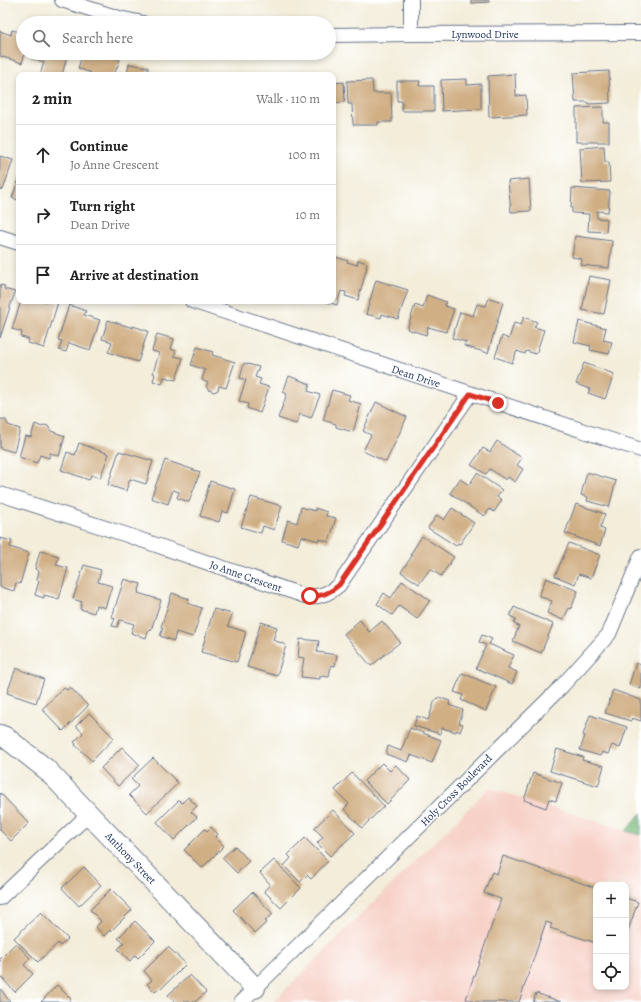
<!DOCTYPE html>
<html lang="en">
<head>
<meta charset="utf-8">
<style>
  body { margin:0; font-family:Alegreya,serif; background:#f2f2f2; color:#222 }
  .controls { position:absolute; right:12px; bottom:12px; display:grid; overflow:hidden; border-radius:8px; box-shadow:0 2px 6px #0003 }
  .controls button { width:36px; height:36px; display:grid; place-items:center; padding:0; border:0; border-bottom:1px solid #e0e0e0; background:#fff; color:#222; font:20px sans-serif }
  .stop { position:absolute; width:12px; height:12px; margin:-9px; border:3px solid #d93025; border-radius:50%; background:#fff }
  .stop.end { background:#d93025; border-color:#fff; box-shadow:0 1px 4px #0008 }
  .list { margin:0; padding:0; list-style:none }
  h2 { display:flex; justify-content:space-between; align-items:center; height:52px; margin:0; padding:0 16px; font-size:17px }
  h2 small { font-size:13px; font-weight:400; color:#767676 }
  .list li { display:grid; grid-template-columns:26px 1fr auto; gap:12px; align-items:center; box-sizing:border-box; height:60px; padding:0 16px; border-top:1px solid #e0e0e0 }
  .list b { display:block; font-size:15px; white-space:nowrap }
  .list p { margin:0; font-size:13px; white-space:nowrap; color:#767676 }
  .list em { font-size:13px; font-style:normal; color:#767676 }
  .icon { flex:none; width:22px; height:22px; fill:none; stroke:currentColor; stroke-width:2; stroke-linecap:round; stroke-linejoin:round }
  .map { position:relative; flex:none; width:641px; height:1002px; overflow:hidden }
  .search { position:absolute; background:#fff; box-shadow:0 2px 6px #0003; left:16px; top:16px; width:320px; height:44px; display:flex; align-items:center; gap:10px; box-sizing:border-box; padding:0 14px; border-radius:22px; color:#767676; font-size:15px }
  .panel { position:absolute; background:#fff; box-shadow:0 2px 6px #0003; left:16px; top:72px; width:320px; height:232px; border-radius:8px }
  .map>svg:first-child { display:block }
  .built { fill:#f7d1c7; fill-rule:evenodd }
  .forest { fill:#7bba7b; stroke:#4b746c }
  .building { fill:#d0af84 }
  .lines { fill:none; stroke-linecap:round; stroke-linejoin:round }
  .street-casing { stroke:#677289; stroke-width:16 }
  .secondary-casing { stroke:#677289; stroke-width:22 }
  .street { stroke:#fff; stroke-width:14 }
  .secondary { stroke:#fff; stroke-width:20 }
  .route { stroke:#d93025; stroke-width:5 }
  .labels { text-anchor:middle; stroke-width:3; stroke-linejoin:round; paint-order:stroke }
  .street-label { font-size:11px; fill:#1b2f5e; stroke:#fff }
</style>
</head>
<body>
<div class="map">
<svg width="641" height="1002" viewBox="0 0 641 1002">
  <rect width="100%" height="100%" fill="#fff"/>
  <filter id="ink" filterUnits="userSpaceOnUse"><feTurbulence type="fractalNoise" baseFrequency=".025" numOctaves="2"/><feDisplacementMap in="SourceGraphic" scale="8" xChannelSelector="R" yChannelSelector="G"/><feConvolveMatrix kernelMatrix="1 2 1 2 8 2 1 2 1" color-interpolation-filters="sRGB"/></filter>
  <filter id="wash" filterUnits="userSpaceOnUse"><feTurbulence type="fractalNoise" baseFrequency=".012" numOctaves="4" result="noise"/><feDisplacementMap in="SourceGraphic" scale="16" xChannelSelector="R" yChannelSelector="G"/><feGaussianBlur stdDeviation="0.9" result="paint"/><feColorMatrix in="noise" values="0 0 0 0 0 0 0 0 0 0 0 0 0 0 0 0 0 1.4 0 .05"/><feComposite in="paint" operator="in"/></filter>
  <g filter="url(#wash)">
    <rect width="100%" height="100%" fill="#f3edda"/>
    <path class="built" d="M 489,788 L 641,835 L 641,1002 L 273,1002 ZM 596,885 L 626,885 L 626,987 L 596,987 Z"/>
    <path class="forest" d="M 641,813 L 641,835 L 626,831 Z"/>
    <g id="blocks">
      <g class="building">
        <path d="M 471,0 L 489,0 L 489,2 L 471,3 Z"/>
        <path d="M 12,30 L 23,33 L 23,53 L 25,53 L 22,63 L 0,56 L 0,31 L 11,35 Z"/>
        <path d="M 32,53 L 68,53 L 62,75 L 40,75 L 44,62 L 31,58 Z"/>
        <path d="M 83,53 L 90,53 L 98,56 L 100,53 L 102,53 L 120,60 L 114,75 L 90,75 L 91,73 L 78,68 Z"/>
        <path d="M 129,64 L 148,67 L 148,72 L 161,74 L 161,75 L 127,75 Z"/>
        <path d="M 609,71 L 610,103 L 588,104 L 588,102 L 575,102 L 573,73 Z"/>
        <path d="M 515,74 L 516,96 L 526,95 L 527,115 L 489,117 L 488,76 Z"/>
        <path d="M 467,79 L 467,85 L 481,84 L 481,109 L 442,111 L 441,80 Z"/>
        <path d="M 372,80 L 373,93 L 391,93 L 392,122 L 378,122 L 378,125 L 353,125 L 352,104 L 348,104 L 347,81 Z"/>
        <path d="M 397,81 L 420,81 L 419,86 L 434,86 L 434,111 L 402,111 L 402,101 L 397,101 Z"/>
        <path d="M 344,82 L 345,102 L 333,103 L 333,83 Z"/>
        <path d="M 603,107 L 603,122 L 609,122 L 609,142 L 576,142 L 576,108 Z"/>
        <path d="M 604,146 L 605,162 L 609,162 L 610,182 L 582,183 L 580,148 Z"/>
        <path d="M 0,156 L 13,160 L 3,190 L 0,189 Z"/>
        <path d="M 19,178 L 19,200 L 12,198 Z"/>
        <path d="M 529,179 L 531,211 L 511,212 L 508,181 Z"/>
        <path d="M 572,188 L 610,191 L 608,212 L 597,211 L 597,218 L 607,219 L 606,232 L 588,231 L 589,214 L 572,213 L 572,208 L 571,208 Z"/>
        <path d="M 575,236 L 612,241 L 609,268 L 581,265 L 582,259 L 572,257 Z"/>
        <path d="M 333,256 L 348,261 L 347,262 L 357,265 L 358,260 L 367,263 L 366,267 L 367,267 L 358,300 L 345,296 L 346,292 L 341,291 L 337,305 L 323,301 L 333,301 Z"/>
        <path d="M 589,276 L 611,280 L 604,314 L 582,310 Z"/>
        <path d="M 376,280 L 408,290 L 398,319 L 382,314 L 381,318 L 366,314 Z"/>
        <path d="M 0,285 L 5,286 L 4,289 L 15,292 L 0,338 Z"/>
        <path d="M 427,295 L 446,302 L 445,306 L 454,309 L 446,332 L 428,327 L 426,335 L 407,329 L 415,305 L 423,308 Z"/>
        <path d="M 489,298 L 503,302 L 488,353 L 464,346 L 466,342 L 452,338 L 460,312 L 473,316 L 477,304 L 486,306 Z"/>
        <path d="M 21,301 L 55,301 L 58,302 L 44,348 L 28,343 L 29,339 L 21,337 L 22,332 L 12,329 Z"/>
        <path d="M 69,305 L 86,311 L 84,315 L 100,320 L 90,350 L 69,343 L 66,352 L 59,350 L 62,341 L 58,340 Z"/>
        <path d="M 524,317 L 537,322 L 534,327 L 544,330 L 536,354 L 526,351 L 525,354 L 517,351 L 512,363 L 495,357 L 502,336 L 509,339 L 514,323 L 521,325 Z"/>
        <path d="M 108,320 L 133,328 L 133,326 L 148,331 L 138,362 L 108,352 L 112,342 L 102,339 Z"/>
        <path d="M 579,321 L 606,328 L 603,340 L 612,342 L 609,354 L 590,350 L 591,346 L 574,342 Z"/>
        <path d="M 157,334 L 174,339 L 171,349 L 176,351 L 174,356 L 183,358 L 176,380 L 164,377 L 162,384 L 153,381 L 155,374 L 153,373 L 159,353 L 152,351 Z"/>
        <path d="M 197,347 L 213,352 L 212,355 L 235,362 L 226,388 L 219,386 L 218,390 L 214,392 L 209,390 L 206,386 L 208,383 L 202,380 L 205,370 L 191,365 Z"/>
        <path d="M 244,363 L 259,367 L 255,377 L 261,379 L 259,384 L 269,387 L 260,413 L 247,408 L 248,404 L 239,401 L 246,380 L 240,378 Z"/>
        <path d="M 584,363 L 614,374 L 605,399 L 588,393 L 590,389 L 576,384 Z"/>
        <path d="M 289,376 L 310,384 L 308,391 L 320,395 L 311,418 L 300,414 L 296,424 L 278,418 L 287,394 L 283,392 Z"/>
        <path d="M 332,390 L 350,395 L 348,400 L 361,404 L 353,432 L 336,427 L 336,424 L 323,420 Z"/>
        <path d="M 376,402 L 407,417 L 386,462 L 363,451 L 371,435 L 363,431 Z"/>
        <path d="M 1,419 L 6,420 L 8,425 L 20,429 L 14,452 L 0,448 L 0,420 Z"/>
        <path d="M 35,424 L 42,427 L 45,425 L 48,426 L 51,431 L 65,436 L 59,456 L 50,453 L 49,458 L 40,455 L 37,463 L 19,457 L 25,436 L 31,437 Z"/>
        <path d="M 497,441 L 522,458 L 517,465 L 523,469 L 515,482 L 508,477 L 506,480 L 490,469 L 486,474 L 471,465 L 483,448 L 490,452 Z"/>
        <path d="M 79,443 L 109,454 L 100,478 L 91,475 L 89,480 L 61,470 L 67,452 L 75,455 Z"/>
        <path d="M 119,451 L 153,461 L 146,484 L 130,479 L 126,491 L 108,485 Z"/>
        <path d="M 165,460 L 200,472 L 189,502 L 177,498 L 179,492 L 173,490 L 168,504 L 151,498 Z"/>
        <path d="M 587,472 L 616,481 L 609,507 L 587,501 L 588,497 L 581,495 Z"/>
        <path d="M 477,473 L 502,490 L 497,497 L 502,500 L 494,512 L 490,509 L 484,516 L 450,493 L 460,479 L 469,485 Z"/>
        <path d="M 210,481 L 235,489 L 228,513 L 222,511 L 219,522 L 200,516 Z"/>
        <path d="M 251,497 L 282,506 L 274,530 L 263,526 L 261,533 L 241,527 Z"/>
        <path d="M 576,504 L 605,514 L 600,528 L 605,530 L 600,546 L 565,533 Z"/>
        <path d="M 301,507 L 315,511 L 315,508 L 327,512 L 326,516 L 336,518 L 329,542 L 319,539 L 319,541 L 301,536 L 298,545 L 282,540 L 288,520 L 297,523 Z"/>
        <path d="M 452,508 L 474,523 L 460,544 L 458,543 L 456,546 L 428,528 L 437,515 L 444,520 Z"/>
        <path d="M 422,536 L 454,557 L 441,576 L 430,569 L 419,584 L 401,572 L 412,556 L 410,555 Z"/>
        <path d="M 0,538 L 12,541 L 10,547 L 29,553 L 20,584 L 16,583 L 14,591 L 0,587 Z"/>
        <path d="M 569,543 L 600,555 L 591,578 L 579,574 L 575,584 L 555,576 Z"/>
        <path d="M 40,551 L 59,556 L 56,565 L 68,568 L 59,599 L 44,595 L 44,598 L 35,595 L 39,581 L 37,580 L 39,571 L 35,569 Z"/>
        <path d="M 84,565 L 101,570 L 98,582 L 112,586 L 105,608 L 96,605 L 94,613 L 80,609 L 82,602 L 73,599 Z"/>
        <path d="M 546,578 L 578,591 L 571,609 L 569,608 L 563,620 L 547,613 L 552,601 L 539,596 Z"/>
        <path d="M 124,579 L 141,584 L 138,593 L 161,600 L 151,630 L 149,629 L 146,638 L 131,633 L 134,624 L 120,620 L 117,627 L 112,626 L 115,618 L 112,617 Z"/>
        <path d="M 402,581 L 430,600 L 417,619 L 399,606 L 392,615 L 377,604 L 384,593 L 391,598 Z"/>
        <path d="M 172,593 L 189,599 L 187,603 L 202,608 L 193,637 L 176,632 L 174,641 L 160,636 L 163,628 L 161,627 Z"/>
        <path d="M 514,607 L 553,624 L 541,653 L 513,641 L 519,626 L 514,624 L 516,619 L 510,616 Z"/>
        <path d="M 214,609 L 232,614 L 228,626 L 246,632 L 237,662 L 201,652 Z"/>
        <path d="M 360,620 L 369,632 L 382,621 L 400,642 L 371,666 L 344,634 Z"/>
        <path d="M 261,622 L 277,627 L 273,640 L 286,645 L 277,676 L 247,667 Z"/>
        <path d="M 482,635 L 492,639 L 489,644 L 514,655 L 508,668 L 517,672 L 512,684 L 476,668 L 486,645 L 479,642 Z"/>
        <path d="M 300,639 L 319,641 L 317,652 L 337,655 L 335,666 L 331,665 L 329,677 L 320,676 L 320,679 L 301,677 L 304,658 L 298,657 Z"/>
        <path d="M 636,663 L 641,665 L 641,689 L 629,685 Z"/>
        <path d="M 16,668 L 44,679 L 36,703 L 7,693 Z"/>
        <path d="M 462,673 L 496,687 L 486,711 L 461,700 L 463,695 L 454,692 Z"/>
        <path d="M 70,687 L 88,706 L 63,731 L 42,709 L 64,688 L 67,690 Z"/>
        <path d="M 613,690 L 641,700 L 641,721 L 632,718 L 631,721 L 605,713 Z"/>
        <path d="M 438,697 L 450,701 L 449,705 L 463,710 L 459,723 L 463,724 L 460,732 L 457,730 L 456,732 L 442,728 L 440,734 L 414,726 L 417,716 L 428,720 L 435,700 L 437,700 Z"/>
        <path d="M 89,713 L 114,738 L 92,761 L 75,745 L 76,744 L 74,742 L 83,733 L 76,726 Z"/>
        <path d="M 590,715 L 627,727 L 620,748 L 612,745 L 608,754 L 602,752 L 600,756 L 580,750 L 585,736 L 583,735 Z"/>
        <path d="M 410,728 L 441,740 L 432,763 L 411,755 L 408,762 L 386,754 L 388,746 L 401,751 Z"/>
        <path d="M 122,747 L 140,765 L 118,786 L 101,768 Z"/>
        <path d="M 557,749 L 583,757 L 582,760 L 604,766 L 598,786 L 550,771 Z"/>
        <path d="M 153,758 L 178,783 L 147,813 L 129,795 L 138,786 L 131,779 Z"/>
        <path d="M 382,763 L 390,771 L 396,765 L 410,780 L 387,804 L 364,781 Z"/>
        <path d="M 352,773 L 384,806 L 362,828 L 344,809 L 349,804 L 335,790 Z"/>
        <path d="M 533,773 L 562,783 L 556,801 L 549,799 L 546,808 L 524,800 Z"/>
        <path d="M 0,793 L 29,823 L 11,841 L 0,830 Z"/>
        <path d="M 188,797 L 197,806 L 191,812 L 197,817 L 174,840 L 157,822 L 179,800 L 182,803 Z"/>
        <path d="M 333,810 L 355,833 L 330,856 L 317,843 L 323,837 L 314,828 Z"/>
        <path d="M 211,827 L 218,834 L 215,837 L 224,846 L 202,868 L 184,850 L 205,829 L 207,831 Z"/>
        <path d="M 305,838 L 328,861 L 311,879 L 307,875 L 300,882 L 284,866 L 291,858 L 288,855 Z"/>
        <path d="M 235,846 L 249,861 L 237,873 L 222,858 Z"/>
        <path d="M 503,856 L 596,888 L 596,943 L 550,928 L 552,924 L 546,922 L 519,1002 L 476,1002 L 466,999 L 501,899 L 484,893 L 492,872 L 497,874 Z"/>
        <path d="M 274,860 L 301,888 L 281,908 L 264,891 L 270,884 L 260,873 Z"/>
        <path d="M 84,867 L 101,885 L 79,906 L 62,888 Z"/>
        <path d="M 111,889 L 132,910 L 111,931 L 110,930 L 104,936 L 96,927 L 101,921 L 90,910 Z"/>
        <path d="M 252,892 L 273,914 L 265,921 L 267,922 L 255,933 L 233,910 Z"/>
        <path d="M 626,898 L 638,902 L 626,936 Z"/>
        <path d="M 41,912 L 68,939 L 60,946 L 58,943 L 38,962 L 14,938 Z"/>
        <path d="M 135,921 L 155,941 L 138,958 L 135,955 L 130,961 L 118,949 L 124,943 L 118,938 Z"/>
        <path d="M 16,943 L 30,958 L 24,965 L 33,974 L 15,992 L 0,976 L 0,959 Z"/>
        <path d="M 168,947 L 186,964 L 161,989 L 160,988 L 155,992 L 147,984 L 152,980 L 144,971 Z"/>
        <path d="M 190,975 L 206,992 L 195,1002 L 174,1002 L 168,995 Z"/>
        <path d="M 57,985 L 71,999 L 69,1002 L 41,1002 Z"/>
        <path d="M 0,988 L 10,1002 L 0,1002 Z"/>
        <path d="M 536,993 L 561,1002 L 533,1002 Z"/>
      </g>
    </g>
  </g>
  <g filter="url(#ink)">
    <use href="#blocks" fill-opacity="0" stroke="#677289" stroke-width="1"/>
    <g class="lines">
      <g class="street-casing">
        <g id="street">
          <path d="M 62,0 L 119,18 L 143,23"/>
          <path d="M 411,0 L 411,34"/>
          <path d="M 329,35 L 411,34 L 641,33"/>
          <path d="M 0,237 L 19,243"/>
          <path d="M 192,301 L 641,450"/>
          <path d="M 0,494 L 124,534 L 305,596 C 318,598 329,594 339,585 L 470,394"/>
          <path d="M 0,898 L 89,814"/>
          <path d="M 241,1002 L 562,686 L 609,634 L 641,556"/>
        </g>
      </g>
      <g class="secondary-casing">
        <path id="secondary" d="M 0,735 L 5,737 L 46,769 L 255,988"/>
      </g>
      <use href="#street" class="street"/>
      <use href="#secondary" class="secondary"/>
    </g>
  </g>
  <g class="lines" filter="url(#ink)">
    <path class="route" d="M 310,596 C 321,597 330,593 339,585 L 470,394 L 498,403"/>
  </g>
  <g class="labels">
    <g class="street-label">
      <text x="485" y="38">Lynwood Drive</text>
      <text transform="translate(416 376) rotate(18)" y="4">Dean Drive</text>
      <text transform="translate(246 576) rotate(19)" y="4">Jo Anne Crescent</text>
      <text transform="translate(456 790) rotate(-45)" y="4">Holy Cross Boulevard</text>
      <text transform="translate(131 858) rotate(46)" y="4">Anthony Street</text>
    </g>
  </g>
</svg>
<div class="controls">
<button>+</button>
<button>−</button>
<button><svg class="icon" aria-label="locate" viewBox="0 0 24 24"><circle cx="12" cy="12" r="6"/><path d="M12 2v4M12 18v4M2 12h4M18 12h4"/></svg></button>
</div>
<div class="stop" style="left:310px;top:596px"></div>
<div class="stop end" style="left:498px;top:403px"></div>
<div class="search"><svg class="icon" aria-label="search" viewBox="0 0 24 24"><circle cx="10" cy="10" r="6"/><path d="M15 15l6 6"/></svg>Search here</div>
<section class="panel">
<h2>2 min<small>Walk · 110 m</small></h2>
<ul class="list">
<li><svg class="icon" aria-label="ahead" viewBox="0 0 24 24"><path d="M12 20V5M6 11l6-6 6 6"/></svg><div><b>Continue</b><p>Jo Anne Crescent</p></div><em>100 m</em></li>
<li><svg class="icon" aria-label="right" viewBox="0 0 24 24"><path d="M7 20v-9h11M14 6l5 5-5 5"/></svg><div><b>Turn right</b><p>Dean Drive</p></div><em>10 m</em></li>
<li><svg class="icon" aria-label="arrive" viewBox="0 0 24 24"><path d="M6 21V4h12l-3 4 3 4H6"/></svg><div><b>Arrive at destination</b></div></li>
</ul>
</section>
</div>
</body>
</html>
